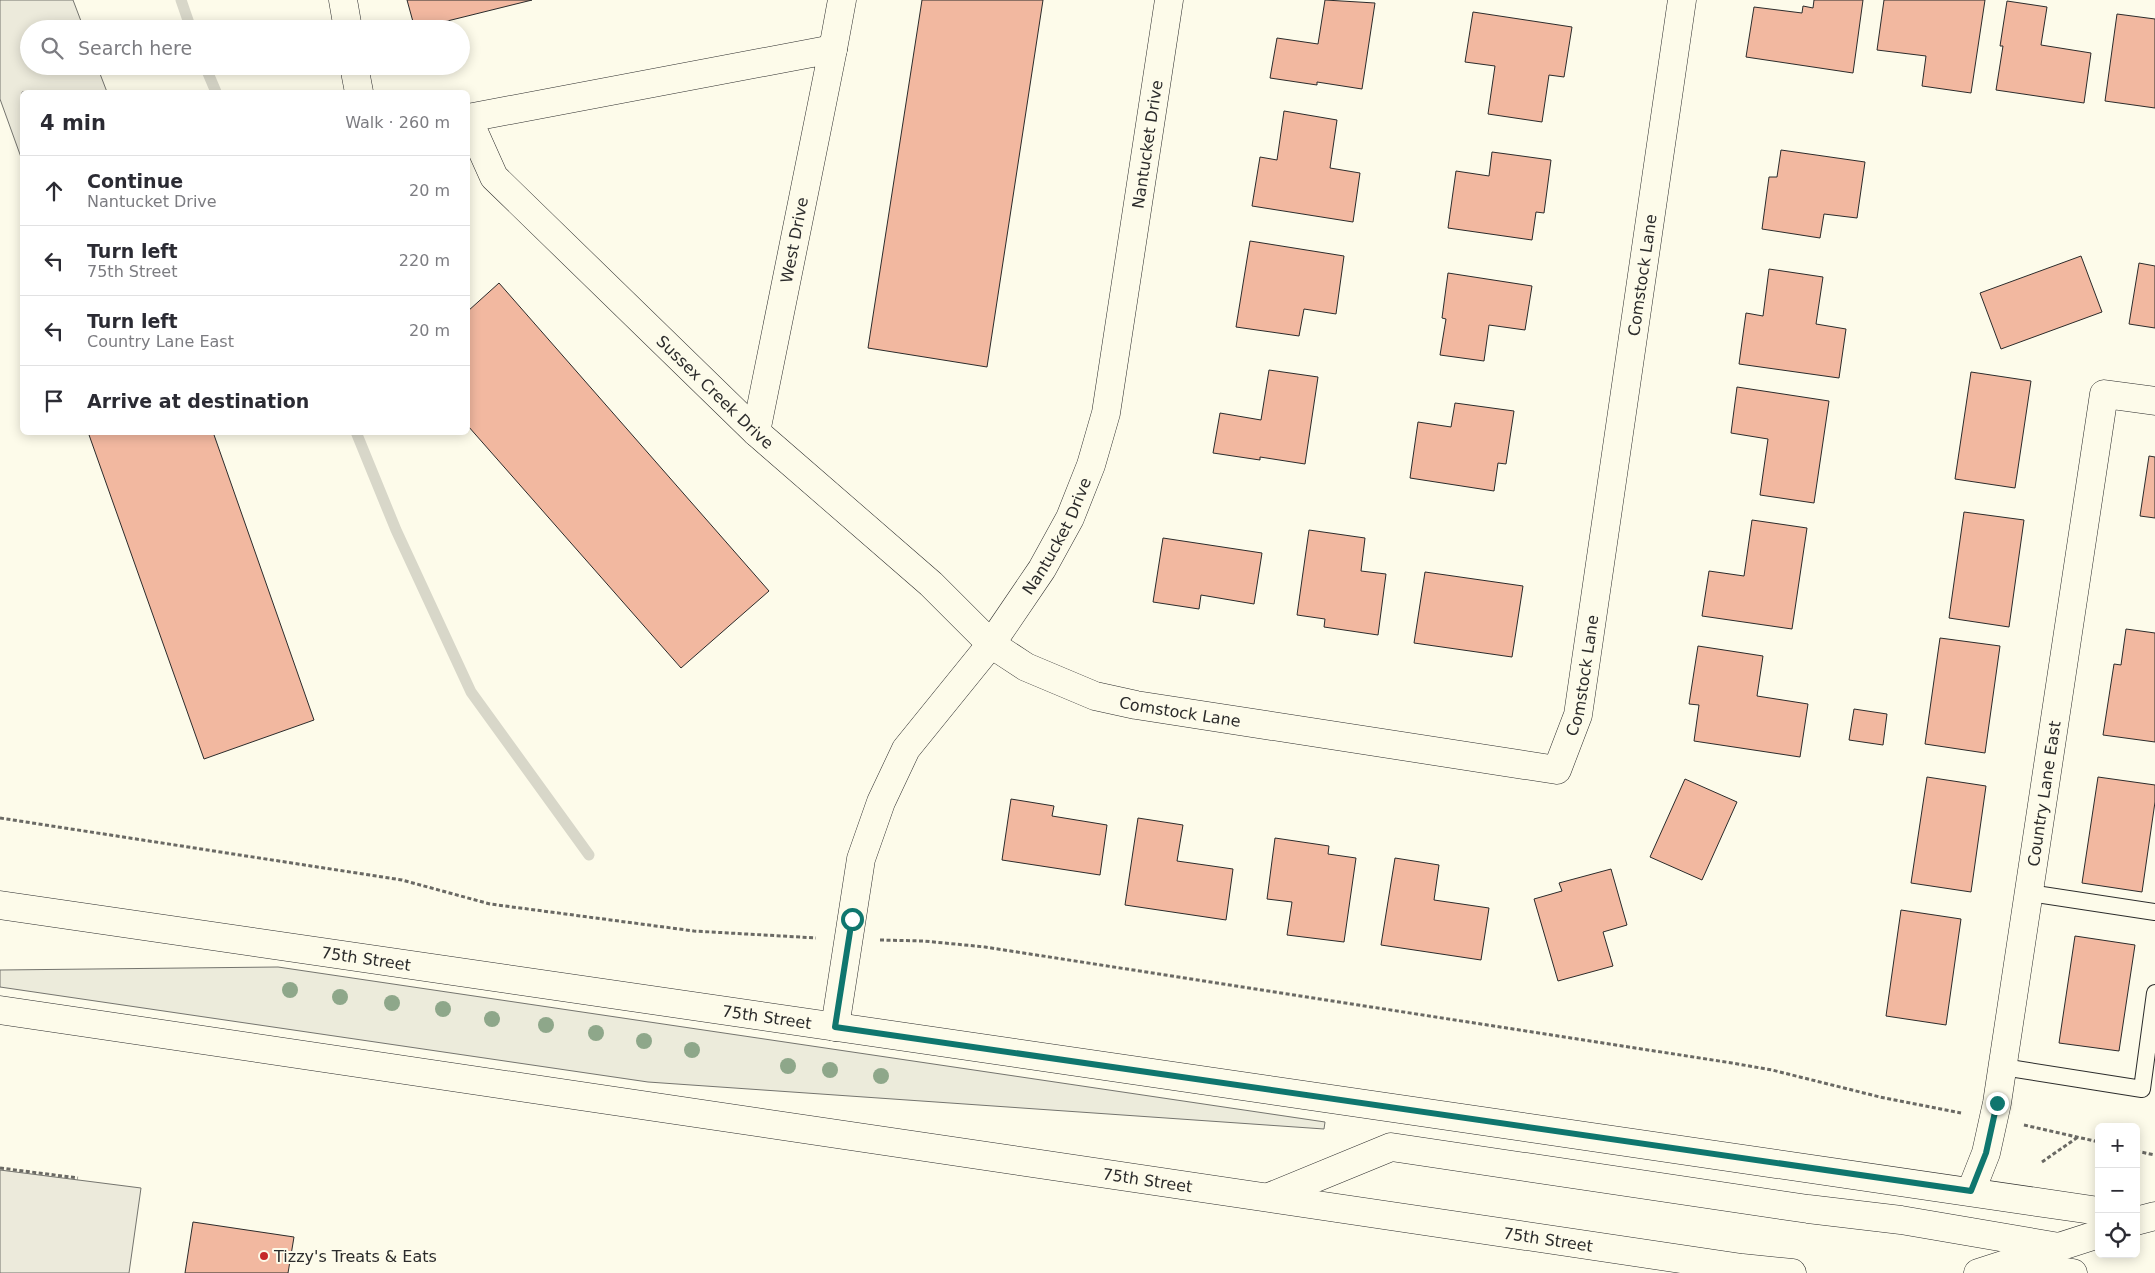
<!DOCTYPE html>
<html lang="en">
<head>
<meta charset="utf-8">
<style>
  body { margin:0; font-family:"DejaVu Sans",sans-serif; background:#f7f7f7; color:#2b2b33 }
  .controls { position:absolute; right:15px; bottom:15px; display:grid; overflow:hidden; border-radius:8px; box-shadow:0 2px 12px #0003 }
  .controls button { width:45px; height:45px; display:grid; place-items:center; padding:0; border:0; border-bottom:1px solid #e1e1e2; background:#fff; color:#2b2b33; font:25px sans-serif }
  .stop { position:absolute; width:15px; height:15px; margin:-11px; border:4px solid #0f766e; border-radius:50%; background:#fff }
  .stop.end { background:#0f766e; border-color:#fff; box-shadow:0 1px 5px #0008 }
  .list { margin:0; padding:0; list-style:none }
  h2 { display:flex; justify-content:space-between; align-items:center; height:65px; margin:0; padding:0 20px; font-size:21px }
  h2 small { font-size:16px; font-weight:400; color:#7c7c81 }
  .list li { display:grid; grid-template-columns:32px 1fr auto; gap:15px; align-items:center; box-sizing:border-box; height:70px; padding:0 20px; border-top:1px solid #e1e1e2 }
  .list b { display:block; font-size:19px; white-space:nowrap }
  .list p { margin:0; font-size:16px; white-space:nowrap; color:#7c7c81 }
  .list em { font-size:16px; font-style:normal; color:#7c7c81 }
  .icon { flex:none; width:28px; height:28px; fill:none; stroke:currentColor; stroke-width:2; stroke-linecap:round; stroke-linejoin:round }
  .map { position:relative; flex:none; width:2155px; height:1273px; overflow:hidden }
  .search { position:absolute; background:#fff; box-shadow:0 2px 12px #0003; left:20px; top:20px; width:450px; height:55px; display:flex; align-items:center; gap:12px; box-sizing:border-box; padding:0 18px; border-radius:28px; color:#7c7c81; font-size:19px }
  .panel { position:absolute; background:#fff; box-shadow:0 2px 12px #0003; left:20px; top:90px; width:450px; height:345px; border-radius:8px }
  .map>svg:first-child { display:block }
  .green { fill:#ecebdb; stroke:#74746e }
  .parking { fill:#eceadb; stroke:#74746e }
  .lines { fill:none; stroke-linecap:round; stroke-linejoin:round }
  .stream { stroke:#d8d7c9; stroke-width:11 }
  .building { fill:#f2b8a0; stroke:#2b2b2b }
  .service-casing { stroke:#2b2b2b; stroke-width:18 }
  .minor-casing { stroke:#2b2b2b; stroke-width:29 }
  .secondary-casing { stroke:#2b2b2b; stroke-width:29 }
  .path { stroke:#6a6964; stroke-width:3; stroke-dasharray:4 2.5; stroke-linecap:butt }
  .service { stroke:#fdfbea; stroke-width:16 }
  .minor { stroke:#fdfbea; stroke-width:28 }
  .secondary { stroke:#fdfbea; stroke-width:28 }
  .tree { fill:#8ea78a }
  .route { stroke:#0f766e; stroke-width:6 }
  .poi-dot { fill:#c62828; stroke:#fdfbea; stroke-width:2 }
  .labels { text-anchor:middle; stroke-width:4; stroke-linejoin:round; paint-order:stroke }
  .street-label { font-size:16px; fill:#2b2b2b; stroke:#fdfbea }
  .poi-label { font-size:16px; fill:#2b2b2b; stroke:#fdfbea; text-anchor:start }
</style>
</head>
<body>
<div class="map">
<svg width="2155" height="1273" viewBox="0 0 2155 1273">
  <rect width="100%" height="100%" fill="#fdfbea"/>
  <path class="green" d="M 278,967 L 1325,1122 L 1324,1129 L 648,1082 L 0,987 L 0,970 Z"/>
  <g class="parking">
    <path d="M 0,0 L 73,0 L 84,29 L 29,29 L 29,66 L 97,66 L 107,92 L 22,92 L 22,160 L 0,99 Z"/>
    <path d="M 0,1170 L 141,1188 L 129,1273 L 0,1273 Z"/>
  </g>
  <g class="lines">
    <g class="stream">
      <path d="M 181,0 L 191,29"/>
      <path d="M 205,66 L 216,92"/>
      <path d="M 356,432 L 396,530 L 471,692 L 589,855"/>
    </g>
  </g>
  <g class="building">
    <path d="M 407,0 L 532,0 L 415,29 Z"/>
    <path d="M 922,0 L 1043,0 L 987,367 L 868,348 Z"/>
    <path d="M 1325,0 L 1375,3 L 1362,89 L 1317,82 L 1317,85 L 1270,78 L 1277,38 L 1318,44 Z"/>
    <path d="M 1814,0 L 1863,0 L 1853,73 L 1746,57 L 1754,7 L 1802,13 L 1803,6 L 1813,8 Z"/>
    <path d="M 1884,0 L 1985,0 L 1971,93 L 1922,86 L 1926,56 L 1877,50 Z"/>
    <path d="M 2007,1 L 2047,7 L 2041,45 L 2091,53 L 2084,103 L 1996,90 L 2003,46 L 2000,46 Z"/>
    <path d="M 1473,12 L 1572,27 L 1564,77 L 1549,75 L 1542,122 L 1488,114 L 1495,66 L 1465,62 Z"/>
    <path d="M 2117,14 L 2155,19 L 2155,108 L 2105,101 Z"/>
    <path d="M 1284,111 L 1337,120 L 1330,168 L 1360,173 L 1353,222 L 1252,206 L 1260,157 L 1277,160 Z"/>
    <path d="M 1781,150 L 1865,162 L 1857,218 L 1824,214 L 1820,238 L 1762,229 L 1769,177 L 1777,177 Z"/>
    <path d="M 1492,152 L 1551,160 L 1544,213 L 1536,212 L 1532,240 L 1448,228 L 1456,171 L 1489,176 Z"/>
    <path d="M 1250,241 L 1344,256 L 1336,314 L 1304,309 L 1299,336 L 1236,327 Z"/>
    <path d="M 2081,256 L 2102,312 L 2001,349 L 1980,293 Z"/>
    <path d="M 2139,263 L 2155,266 L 2155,328 L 2129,324 Z"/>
    <path d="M 1769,269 L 1823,277 L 1816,324 L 1846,329 L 1839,378 L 1739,364 L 1746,313 L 1763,316 Z"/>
    <path d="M 1448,273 L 1532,286 L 1525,330 L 1489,325 L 1484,361 L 1440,355 L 1446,319 L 1442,318 Z"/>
    <path d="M 499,283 L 769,591 L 681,668 L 468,426 L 468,311 Z"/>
    <path d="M 1269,370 L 1318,377 L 1305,464 L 1260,457 L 1260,460 L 1213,453 L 1220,413 L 1261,420 Z"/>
    <path d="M 1971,372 L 2031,381 L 2015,488 L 1955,479 Z"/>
    <path d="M 1737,387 L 1829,401 L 1814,503 L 1760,495 L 1768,439 L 1731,433 Z"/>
    <path d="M 1455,403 L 1514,411 L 1506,464 L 1498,463 L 1494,491 L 1410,478 L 1418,422 L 1451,427 Z"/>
    <path d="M 88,432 L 213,432 L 314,720 L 204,759 Z"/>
    <path d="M 2149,456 L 2155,457 L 2155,518 L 2140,516 Z"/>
    <path d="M 1964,512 L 2024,520 L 2009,627 L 1949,618 Z"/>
    <path d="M 1752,520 L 1807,528 L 1792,629 L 1702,616 L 1709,571 L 1744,576 Z"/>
    <path d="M 1309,530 L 1365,538 L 1361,571 L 1386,574 L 1378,635 L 1324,627 L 1325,619 L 1297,615 Z"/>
    <path d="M 1163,538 L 1262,553 L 1254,604 L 1201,595 L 1199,609 L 1153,602 Z"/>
    <path d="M 1425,572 L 1523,586 L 1512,657 L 1414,643 Z"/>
    <path d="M 2126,629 L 2155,633 L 2155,742 L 2103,735 L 2114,664 L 2121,665 Z"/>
    <path d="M 1940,638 L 2000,646 L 1985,753 L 1925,744 Z"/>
    <path d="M 1698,646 L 1763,656 L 1757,696 L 1808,704 L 1800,757 L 1694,741 L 1699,705 L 1689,704 Z"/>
    <path d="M 1854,709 L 1887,714 L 1883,745 L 1849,740 Z"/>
    <path d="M 1927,777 L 1986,786 L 1971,892 L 1911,883 Z"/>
    <path d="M 2098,777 L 2155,785 L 2155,802 L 2142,892 L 2082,883 Z"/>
    <path d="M 1685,779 L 1737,802 L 1702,880 L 1650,857 Z"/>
    <path d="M 1011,799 L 1054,806 L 1052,816 L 1107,825 L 1100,875 L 1002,860 Z"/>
    <path d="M 1138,818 L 1183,825 L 1177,861 L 1233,869 L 1226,920 L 1125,905 Z"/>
    <path d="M 1275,838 L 1329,846 L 1328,854 L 1356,858 L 1344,942 L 1287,935 L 1292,902 L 1267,899 Z"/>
    <path d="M 1395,858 L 1439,865 L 1434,900 L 1489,908 L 1481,960 L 1381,945 Z"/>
    <path d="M 1611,869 L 1627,925 L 1603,932 L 1613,966 L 1558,981 L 1534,899 L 1562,891 L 1559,883 Z"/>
    <path d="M 1901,910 L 1961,919 L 1946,1025 L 1886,1016 Z"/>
    <path d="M 2075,936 L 2135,945 L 2119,1051 L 2059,1043 Z"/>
    <path d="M 193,1222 L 294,1237 L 288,1273 L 185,1273 Z"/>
  </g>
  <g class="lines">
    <g class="service-casing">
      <g id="service">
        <path d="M 2030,893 L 2155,912"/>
        <path d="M 2003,1067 L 2142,1089 L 2155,993"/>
      </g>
    </g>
    <g class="minor-casing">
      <g id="minor">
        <path d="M 343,0 L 348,29"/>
        <path d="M 833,49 L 842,0"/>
        <path d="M 354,66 L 359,92"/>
        <path d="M 468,118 L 833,49 L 756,432"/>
        <path id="s1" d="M 468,119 L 494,177 L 756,432 L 931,584 L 991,644 L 1026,667 L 1095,696 L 1136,705 L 1557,770 L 1578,715 L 1682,0"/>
        <path id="s2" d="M 835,1027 L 861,859 L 881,802 L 906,749 L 991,644 L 1042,569 L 1070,518 L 1091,465 L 1106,413 L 1169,0"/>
        <path id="s3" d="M 1971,1191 L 1986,1153 L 1997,1103 L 2104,394 L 2155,401"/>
      </g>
    </g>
    <g class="secondary-casing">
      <g id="secondary">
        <path id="s4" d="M 0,905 L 2099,1211"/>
        <path id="s5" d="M 0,1010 L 1742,1268 L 1792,1273"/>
        <path d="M 1269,1197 L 1391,1147 L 1808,1209 L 1901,1220 L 2059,1247"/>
        <path d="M 2136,1221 L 2155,1216"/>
        <path d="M 2015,1265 L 2073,1273"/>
        <path d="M 1978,1273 L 2099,1234"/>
      </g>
    </g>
    <g class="path">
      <path d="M 0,818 L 402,880 L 490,904 L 694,931 L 816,938"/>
      <path d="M 880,940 L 924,941 L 985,947 L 1732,1063 L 1772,1070 L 1880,1097 L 1961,1113"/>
      <path d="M 2024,1125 L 2099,1142"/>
      <path d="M 2136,1151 L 2155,1155"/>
      <path d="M 2042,1162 L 2078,1137"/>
      <path d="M 0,1168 L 78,1178"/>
    </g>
    <use href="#service" class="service"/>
    <use href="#minor" class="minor"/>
    <use href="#secondary" class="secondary"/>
  </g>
  <g class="tree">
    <circle cx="290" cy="990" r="8"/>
    <circle cx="340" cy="997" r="8"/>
    <circle cx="392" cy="1003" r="8"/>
    <circle cx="443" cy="1009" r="8"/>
    <circle cx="492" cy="1019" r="8"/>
    <circle cx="546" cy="1025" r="8"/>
    <circle cx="596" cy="1033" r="8"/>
    <circle cx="644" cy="1041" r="8"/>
    <circle cx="692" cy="1050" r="8"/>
    <circle cx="788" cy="1066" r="8"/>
    <circle cx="830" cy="1070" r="8"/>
    <circle cx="881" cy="1076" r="8"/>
  </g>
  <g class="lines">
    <path class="route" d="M 852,919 L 835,1027 L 1971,1191 L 1986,1153 L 1997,1103"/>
  </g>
  <circle class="poi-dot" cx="264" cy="1256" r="5"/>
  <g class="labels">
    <g class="street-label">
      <text dy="6" stroke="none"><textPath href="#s2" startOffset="956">Nantucket Drive</textPath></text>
      <text transform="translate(794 240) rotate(-79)" y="6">West Drive</text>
      <text dy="6" stroke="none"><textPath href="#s1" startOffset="1834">Comstock Lane</textPath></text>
      <text dy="6" stroke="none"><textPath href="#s1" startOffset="372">Sussex Creek Drive</textPath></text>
      <text dy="6" stroke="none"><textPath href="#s2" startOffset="551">Nantucket Drive</textPath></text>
      <text dy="6" stroke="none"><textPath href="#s1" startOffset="1429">Comstock Lane</textPath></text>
      <text dy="6" stroke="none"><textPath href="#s1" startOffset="949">Comstock Lane</textPath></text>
      <text dy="6" stroke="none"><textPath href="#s3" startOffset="405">Country Lane East</textPath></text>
      <text dy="6" stroke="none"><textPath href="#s4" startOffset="370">75th Street</textPath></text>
      <text dy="6" stroke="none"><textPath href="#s4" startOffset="775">75th Street</textPath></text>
      <text dy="6" stroke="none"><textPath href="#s5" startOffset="1160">75th Street</textPath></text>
      <text dy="6" stroke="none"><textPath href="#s5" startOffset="1565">75th Street</textPath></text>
    </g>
    <g class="poi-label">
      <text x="274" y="1262">Tizzy's Treats &amp; Eats</text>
    </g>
  </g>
</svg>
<div class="controls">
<button>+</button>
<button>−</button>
<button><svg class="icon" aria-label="locate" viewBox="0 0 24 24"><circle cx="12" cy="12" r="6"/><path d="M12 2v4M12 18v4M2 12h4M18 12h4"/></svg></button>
</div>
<div class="stop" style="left:852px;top:919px"></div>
<div class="stop end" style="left:1997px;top:1103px"></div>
<div class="search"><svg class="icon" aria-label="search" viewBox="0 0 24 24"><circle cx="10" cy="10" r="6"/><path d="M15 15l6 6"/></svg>Search here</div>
<section class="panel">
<h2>4 min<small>Walk · 260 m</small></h2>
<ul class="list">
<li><svg class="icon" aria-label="ahead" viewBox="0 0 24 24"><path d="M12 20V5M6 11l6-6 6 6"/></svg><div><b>Continue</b><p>Nantucket Drive</p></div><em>20 m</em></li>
<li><svg class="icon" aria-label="left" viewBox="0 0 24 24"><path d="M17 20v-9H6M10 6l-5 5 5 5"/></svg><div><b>Turn left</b><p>75th Street</p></div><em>220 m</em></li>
<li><svg class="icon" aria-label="left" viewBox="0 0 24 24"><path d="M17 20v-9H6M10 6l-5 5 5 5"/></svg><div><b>Turn left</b><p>Country Lane East</p></div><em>20 m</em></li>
<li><svg class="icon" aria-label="arrive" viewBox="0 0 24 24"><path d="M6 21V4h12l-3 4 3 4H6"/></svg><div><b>Arrive at destination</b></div></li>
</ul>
</section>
</div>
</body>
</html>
